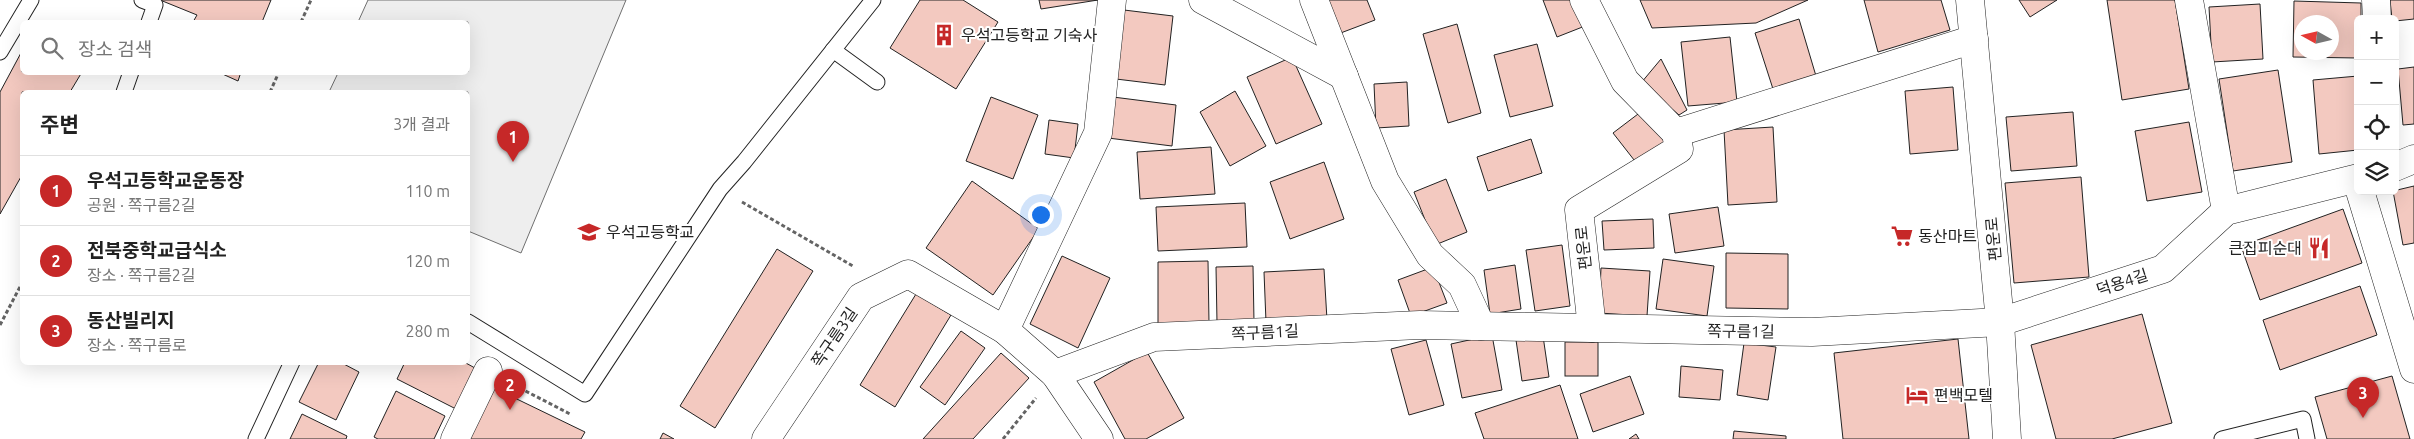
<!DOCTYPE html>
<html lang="ko">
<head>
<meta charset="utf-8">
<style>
  body { margin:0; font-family:Ubuntu,"Noto Sans KR",sans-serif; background:#f6f6f6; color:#222 }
  .controls { position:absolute; right:15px; top:15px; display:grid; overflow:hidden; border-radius:8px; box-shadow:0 5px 20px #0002 }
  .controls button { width:45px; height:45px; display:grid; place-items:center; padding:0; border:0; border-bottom:1px solid #e0e0e0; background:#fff; color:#222; font:25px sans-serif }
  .compass { position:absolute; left:2294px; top:15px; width:45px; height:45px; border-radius:50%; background:#fff; box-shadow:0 5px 20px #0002; rotate:278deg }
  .you { position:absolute; left:1040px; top:214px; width:18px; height:18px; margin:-12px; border:4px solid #fff; border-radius:50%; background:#1a73e8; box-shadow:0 0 0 8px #1a73e833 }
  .badge { display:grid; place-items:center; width:32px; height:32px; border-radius:50%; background:#c62828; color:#fff; font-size:16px; font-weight:700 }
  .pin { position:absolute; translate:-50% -41px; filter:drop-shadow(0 1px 2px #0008) }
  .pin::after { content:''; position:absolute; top:26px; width:18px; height:15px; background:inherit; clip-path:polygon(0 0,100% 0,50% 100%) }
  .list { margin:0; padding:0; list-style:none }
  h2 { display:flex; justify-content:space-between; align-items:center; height:65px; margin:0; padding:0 20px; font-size:21px }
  h2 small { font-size:16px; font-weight:400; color:#767676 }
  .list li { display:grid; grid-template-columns:32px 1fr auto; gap:15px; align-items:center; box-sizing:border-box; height:70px; padding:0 20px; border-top:1px solid #e0e0e0 }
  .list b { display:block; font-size:19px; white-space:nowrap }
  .list p { margin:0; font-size:16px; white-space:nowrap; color:#767676 }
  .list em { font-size:16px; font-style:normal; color:#767676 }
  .icon { flex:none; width:28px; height:28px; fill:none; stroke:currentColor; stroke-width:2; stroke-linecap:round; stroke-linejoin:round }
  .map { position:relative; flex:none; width:2414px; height:439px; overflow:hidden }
  .search { position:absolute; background:#fff; box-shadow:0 5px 20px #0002; left:20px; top:20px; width:450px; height:55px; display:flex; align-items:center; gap:12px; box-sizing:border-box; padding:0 18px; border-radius:8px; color:#767676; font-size:19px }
  .panel { position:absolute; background:#fff; box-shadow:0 5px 20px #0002; left:20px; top:90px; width:450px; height:275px; border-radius:8px }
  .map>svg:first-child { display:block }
  .green { fill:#eee; stroke:#6f6f6f }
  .building { fill:#f3c9c0; stroke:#222; fill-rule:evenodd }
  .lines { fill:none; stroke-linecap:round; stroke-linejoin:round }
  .service-casing { stroke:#222; stroke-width:17 }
  .minor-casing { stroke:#222; stroke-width:29 }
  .path { stroke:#646464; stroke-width:3; stroke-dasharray:4 2.5; stroke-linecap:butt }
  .service { stroke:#fff; stroke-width:15 }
  .minor { stroke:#fff; stroke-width:28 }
  .labels { text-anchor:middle; stroke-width:4; stroke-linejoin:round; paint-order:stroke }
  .poi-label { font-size:16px; fill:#222; stroke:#fff; text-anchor:start }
  .street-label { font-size:16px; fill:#222; stroke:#fff }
</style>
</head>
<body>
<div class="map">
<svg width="2414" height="439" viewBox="0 0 2414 439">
  <rect width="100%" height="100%" fill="#fff"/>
  <path class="green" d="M 368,0 L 626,0 L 521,253 L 468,231 L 468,92 L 329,92 L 338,73 L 468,72 L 468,22 L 358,22 Z"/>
  <g class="building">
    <path d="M 160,0 L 271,0 L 262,22 L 193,22 L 197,15 Z"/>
    <path d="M 920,0 L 963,0 L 998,22 L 956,89 L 890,48 Z"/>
    <path d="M 1039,0 L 1098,0 L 1041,9 Z"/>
    <path d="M 1325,0 L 1367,0 L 1375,20 L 1338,34 Z"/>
    <path d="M 1543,0 L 1575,0 L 1585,26 L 1557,37 Z"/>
    <path d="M 1640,0 L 1808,0 L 1756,23 L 1652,28 Z"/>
    <path d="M 1864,0 L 1941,0 L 1950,30 L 1878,52 Z"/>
    <path d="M 2019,0 L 2057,0 L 2030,17 Z"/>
    <path d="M 2107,0 L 2175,0 L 2189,89 L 2122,100 Z"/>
    <path d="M 2390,0 L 2414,0 L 2414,19 L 2395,21 L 2395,19 L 2392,19 Z"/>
    <path d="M 2294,1 L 2361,3 L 2361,19 L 2358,19 L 2358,58 L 2293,57 ZM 2302,22 L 2332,22 L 2332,52 L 2302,52 Z"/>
    <path d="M 2260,4 L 2263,59 L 2212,62 L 2209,7 Z"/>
    <path d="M 1124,10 L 1173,16 L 1165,85 L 1116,79 Z"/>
    <path d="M 1799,19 L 1816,76 L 1773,89 L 1755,33 Z"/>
    <path d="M 1457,24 L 1481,113 L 1448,123 L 1423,34 Z"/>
    <path d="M 1730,37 L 1737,102 L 1688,106 L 1681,42 Z"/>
    <path d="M 1537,44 L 1553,106 L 1510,117 L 1494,55 Z"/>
    <path d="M 22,51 L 22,72 L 82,72 L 70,92 L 22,92 L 22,175 L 0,214 L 0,92 Z"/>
    <path d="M 1292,57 L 1322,124 L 1276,144 L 1247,77 Z"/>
    <path d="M 1661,59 L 1687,110 L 1679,115 L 1641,83 Z"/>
    <path d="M 2414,67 L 2414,124 L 2403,125 L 2398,69 Z"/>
    <path d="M 2278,70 L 2292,162 L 2233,171 L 2219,79 Z"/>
    <path d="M 218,72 L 241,72 L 238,81 Z"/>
    <path d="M 2358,76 L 2358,150 L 2319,154 L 2313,80 Z"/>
    <path d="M 1407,82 L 1409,126 L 1376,128 L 1374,84 Z"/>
    <path d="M 1953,87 L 1958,150 L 1910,154 L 1905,91 Z"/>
    <path d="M 1235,91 L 1266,146 L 1230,166 L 1200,112 Z"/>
    <path d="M 991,97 L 1038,115 L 1013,179 L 966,161 Z"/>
    <path d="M 1113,97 L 1176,105 L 1172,146 L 1108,138 Z"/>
    <path d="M 1642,111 L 1667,143 L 1638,165 L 1613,133 Z"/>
    <path d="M 2073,112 L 2077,166 L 2011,171 L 2006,117 Z"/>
    <path d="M 1049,120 L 1078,124 L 1074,158 L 1045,154 Z"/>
    <path d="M 2189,122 L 2202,192 L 2147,201 L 2135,131 Z"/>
    <path d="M 1773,127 L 1777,202 L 1728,205 L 1724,130 Z"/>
    <path d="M 1531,139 L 1542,173 L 1488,191 L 1477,157 Z"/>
    <path d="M 1211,147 L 1215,194 L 1140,199 L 1137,152 Z"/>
    <path d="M 1324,162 L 1344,219 L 1290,239 L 1270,182 Z"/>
    <path d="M 2081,177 L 2089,277 L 2014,283 L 2005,183 Z"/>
    <path d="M 1446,179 L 1467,232 L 1435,245 L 1414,192 Z"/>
    <path d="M 972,181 L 1039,229 L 993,295 L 926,248 Z"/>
    <path d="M 2414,186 L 2414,243 L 2403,245 L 2393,191 Z"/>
    <path d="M 1245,203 L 1247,247 L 1158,251 L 1156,207 Z"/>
    <path d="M 1718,207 L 1724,246 L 1675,253 L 1669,214 Z"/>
    <path d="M 2343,209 L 2362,263 L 2260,300 L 2241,246 Z"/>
    <path d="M 1653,219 L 1654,248 L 1604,250 L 1602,221 Z"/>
    <path d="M 1562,245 L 1570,306 L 1535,311 L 1526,250 Z"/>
    <path d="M 777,249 L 813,271 L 715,428 L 680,406 Z"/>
    <path d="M 1726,253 L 1788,254 L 1788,309 L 1726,308 Z"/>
    <path d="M 1062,256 L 1110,278 L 1078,348 L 1030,324 Z"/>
    <path d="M 1663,259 L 1714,266 L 1707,316 L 1656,309 Z"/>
    <path d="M 1208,261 L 1209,323 L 1158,324 L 1158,262 Z"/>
    <path d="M 1515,265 L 1521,309 L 1490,314 L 1484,270 Z"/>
    <path d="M 1253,266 L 1254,322 L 1217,323 L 1216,267 Z"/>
    <path d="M 1433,267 L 1447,303 L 1411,316 L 1398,280 Z"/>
    <path d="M 1601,268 L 1650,271 L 1647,316 L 1599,313 Z"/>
    <path d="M 1324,269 L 1327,320 L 1266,322 L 1264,272 Z"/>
    <path d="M 2360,286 L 2377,335 L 2280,370 L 2263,320 Z"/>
    <path d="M 916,294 L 951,315 L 895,407 L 860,385 Z"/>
    <path d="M 2142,314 L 2172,423 L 2112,439 L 2056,439 L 2031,345 Z"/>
    <path d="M 961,331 L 985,348 L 945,405 L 920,387 Z"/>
    <path d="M 1492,335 L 1502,390 L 1462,398 L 1451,344 Z"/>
    <path d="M 1543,336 L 1549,377 L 1522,381 L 1516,340 Z"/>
    <path d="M 1958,339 L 1969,439 L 1843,439 L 1834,353 Z"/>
    <path d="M 1426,340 L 1444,405 L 1409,415 L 1391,349 Z"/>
    <rect x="1565" y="342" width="33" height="34"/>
    <path d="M 1744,343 L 1776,347 L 1768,400 L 1737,395 Z"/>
    <path d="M 1147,352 L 1184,418 L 1146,439 L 1125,439 L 1094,382 Z"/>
    <path d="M 1001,353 L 1029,378 L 973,439 L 923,439 Z"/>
    <path d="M 319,362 L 340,362 L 359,372 L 336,420 L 299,402 Z"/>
    <path d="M 405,362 L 464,362 L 475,368 L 456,409 L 397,379 Z"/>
    <path d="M 1681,366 L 1723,370 L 1720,400 L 1679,397 Z"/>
    <path d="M 1630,376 L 1644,414 L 1593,432 L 1580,394 Z"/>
    <path d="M 2392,376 L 2410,439 L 2327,439 L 2315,397 Z"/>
    <path d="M 1560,385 L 1578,439 L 1484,439 L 1475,413 Z"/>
    <path d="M 492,387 L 585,432 L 581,439 L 467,439 Z"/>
    <path d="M 396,391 L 445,416 L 434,439 L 378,439 L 374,437 Z"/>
    <path d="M 302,414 L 347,436 L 346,439 L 290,439 Z"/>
    <path d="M 1734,431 L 1786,436 L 1786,439 L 1733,439 Z"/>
    <path d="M 663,433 L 674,439 L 660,439 Z"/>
    <path d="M 1636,434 L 1639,439 L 1629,439 Z"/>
  </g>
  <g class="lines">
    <g class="service-casing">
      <g id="service">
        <path d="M 142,0 L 155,5 L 149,22"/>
        <path d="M 833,50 L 877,82"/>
        <path d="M 0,52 L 31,0"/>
        <path d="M 124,92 L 131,72"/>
        <path d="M 468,322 L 585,394 L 720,189 L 744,162 L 873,0"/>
        <path d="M 256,439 L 292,362"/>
        <path d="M 2222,439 L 2303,419 L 2307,439"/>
      </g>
    </g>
    <g class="minor-casing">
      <g id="minor">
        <path d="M 1203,0 L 1344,76"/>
        <path d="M 1314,0 L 1385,181 L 1430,255 L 1462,285 L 1481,326"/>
        <path d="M 1584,0 L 1625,81 L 1676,133 L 1974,39"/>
        <path d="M 1970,0 L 2000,322 L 2007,439"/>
        <path d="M 2189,0 L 2226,211"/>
        <path d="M 2376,0 L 2377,19"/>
        <path d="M 2395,167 L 2414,159"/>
        <path d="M 2360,191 L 2414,369"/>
        <path d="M 1592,328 L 1579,210 L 1679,149 L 1676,133"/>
        <path d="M 1055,374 L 1154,337 L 1420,325 L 1812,332 L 2000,322 L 2163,269 L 2226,211 L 2358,178"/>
        <path d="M 455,439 L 488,371"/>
        <path d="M 766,439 L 861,297 L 908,274 L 1005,330"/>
        <path d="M 1099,439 L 1055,374 L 1005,330 L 1098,133 L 1112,0"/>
      </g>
    </g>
    <g class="path">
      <path d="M 301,22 L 311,0"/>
      <path d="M 270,92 L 279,72"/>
      <path d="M 742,202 L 853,266"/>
      <path d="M 0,325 L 22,283"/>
      <path d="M 514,385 L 570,414"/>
      <path d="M 1003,439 L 1036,398"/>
    </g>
    <use href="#service" class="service"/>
    <use href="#minor" class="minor"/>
  </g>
  <defs>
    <g id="building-bare" transform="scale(1.725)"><path d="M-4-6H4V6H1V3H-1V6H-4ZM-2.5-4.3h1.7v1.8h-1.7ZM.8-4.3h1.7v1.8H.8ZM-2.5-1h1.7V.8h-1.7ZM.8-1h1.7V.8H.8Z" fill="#c62828" stroke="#fff" stroke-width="2.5" paint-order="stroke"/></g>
    <g id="school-bare" transform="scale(1.725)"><path d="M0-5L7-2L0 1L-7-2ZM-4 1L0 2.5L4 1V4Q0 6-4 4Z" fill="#c62828" stroke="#fff" stroke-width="2.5" paint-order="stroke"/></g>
    <g id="supermarket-bare" transform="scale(1.725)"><path d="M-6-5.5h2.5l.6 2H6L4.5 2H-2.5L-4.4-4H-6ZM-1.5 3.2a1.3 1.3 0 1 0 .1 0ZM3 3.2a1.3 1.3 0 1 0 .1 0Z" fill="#c62828" stroke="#fff" stroke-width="2.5" paint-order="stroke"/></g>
    <g id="restaurant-bare" transform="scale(1.725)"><path d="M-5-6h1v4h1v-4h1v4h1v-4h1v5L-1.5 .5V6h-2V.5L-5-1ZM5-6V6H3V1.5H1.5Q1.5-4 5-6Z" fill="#c62828" stroke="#fff" stroke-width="2.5" paint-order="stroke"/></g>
    <g id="hotel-bare" transform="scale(1.725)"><path d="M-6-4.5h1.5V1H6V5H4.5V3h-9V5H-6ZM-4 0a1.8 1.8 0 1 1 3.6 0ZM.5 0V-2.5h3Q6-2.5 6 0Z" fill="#c62828" stroke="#fff" stroke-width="2.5" paint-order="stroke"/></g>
  </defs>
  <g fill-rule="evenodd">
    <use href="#building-bare" x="944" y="35"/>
    <use href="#school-bare" x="589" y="232"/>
    <use href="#supermarket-bare" x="1902" y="236"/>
    <use href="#restaurant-bare" x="2319" y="248"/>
    <use href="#hotel-bare" x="1917" y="395"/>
  </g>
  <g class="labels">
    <g class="poi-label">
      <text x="961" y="41">우석고등학교 기숙사</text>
      <text x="606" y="238">우석고등학교</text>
      <text x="1918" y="242">동산마트</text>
      <text x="2302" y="254" text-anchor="end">큰집피순대</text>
      <text x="1934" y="401">편백모텔</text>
    </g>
    <g class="street-label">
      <text transform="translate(1993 239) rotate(-95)" y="6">편운로</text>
      <text transform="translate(1583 248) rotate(-96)" y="6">편운로</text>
      <text transform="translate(2122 282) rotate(-18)" y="6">덕용4길</text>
      <text transform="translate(1741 331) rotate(1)" y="6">쪽구름1길</text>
      <text transform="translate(1265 332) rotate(-3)" y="6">쪽구름1길</text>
      <text transform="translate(834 337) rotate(-56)" y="6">쪽구름3길</text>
    </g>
  </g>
</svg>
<div class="controls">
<button>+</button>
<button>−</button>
<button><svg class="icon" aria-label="locate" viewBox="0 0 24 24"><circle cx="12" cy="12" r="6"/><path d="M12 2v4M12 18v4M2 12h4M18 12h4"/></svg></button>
<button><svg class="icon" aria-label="layers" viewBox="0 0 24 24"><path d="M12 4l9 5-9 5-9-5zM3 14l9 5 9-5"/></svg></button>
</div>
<svg class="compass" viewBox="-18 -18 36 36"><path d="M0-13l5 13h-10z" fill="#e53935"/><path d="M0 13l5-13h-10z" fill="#767676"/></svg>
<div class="you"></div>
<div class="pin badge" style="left:513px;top:162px">1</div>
<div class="pin badge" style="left:510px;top:410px">2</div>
<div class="pin badge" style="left:2363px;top:418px">3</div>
<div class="search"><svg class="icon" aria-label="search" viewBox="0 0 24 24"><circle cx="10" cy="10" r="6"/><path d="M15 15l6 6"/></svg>장소 검색</div>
<section class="panel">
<h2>주변<small>3개 결과</small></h2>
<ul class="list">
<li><span class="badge">1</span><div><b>우석고등학교운동장</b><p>공원 · 쪽구름2길</p></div><em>110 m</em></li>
<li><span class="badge">2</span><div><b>전북중학교급식소</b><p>장소 · 쪽구름2길</p></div><em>120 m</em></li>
<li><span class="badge">3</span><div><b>동산빌리지</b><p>장소 · 쪽구름로</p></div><em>280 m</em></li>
</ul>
</section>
</div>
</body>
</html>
